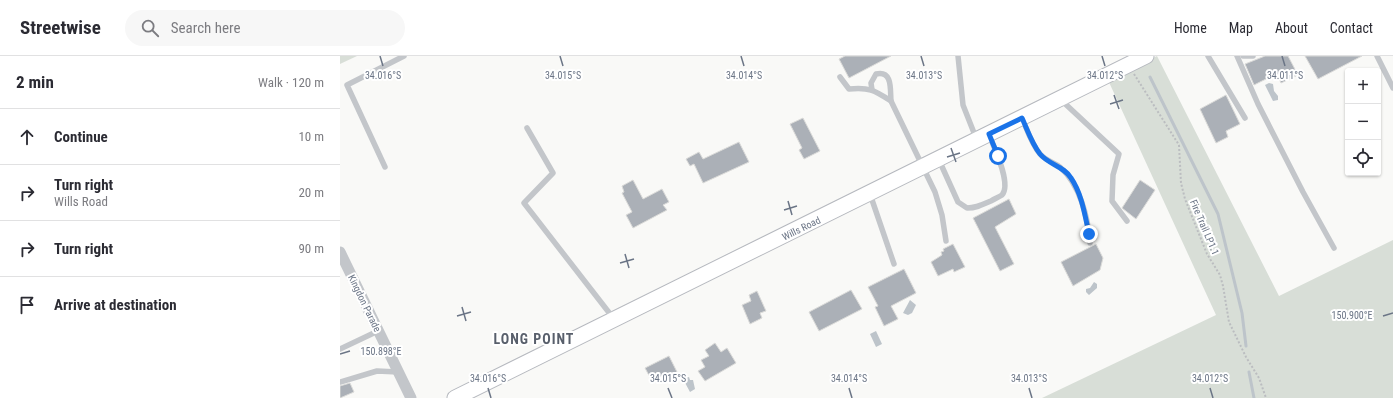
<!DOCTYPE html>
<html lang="en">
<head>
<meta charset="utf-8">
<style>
  body { margin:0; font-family:"Roboto Condensed",sans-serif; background:#f7f7f7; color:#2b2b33 }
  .controls { position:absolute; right:12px; top:12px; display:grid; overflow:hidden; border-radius:4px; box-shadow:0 1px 3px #0004 }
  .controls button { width:36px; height:36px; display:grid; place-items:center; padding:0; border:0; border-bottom:1px solid #e1e1e2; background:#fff; color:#2b2b33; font:20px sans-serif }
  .stop { position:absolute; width:12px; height:12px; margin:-9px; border:3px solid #1a73e8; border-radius:50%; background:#fff }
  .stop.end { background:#1a73e8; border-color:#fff; box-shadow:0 1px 4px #0008 }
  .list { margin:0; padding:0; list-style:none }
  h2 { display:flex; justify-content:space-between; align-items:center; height:52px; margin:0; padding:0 16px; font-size:17px }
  h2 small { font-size:13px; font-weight:400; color:#7c7c81 }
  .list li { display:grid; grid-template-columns:26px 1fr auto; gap:12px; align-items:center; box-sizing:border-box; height:56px; padding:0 16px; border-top:1px solid #e1e1e2 }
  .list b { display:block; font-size:15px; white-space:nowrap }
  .list p { margin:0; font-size:13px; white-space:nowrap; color:#7c7c81 }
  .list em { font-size:13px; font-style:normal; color:#7c7c81 }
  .icon { flex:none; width:22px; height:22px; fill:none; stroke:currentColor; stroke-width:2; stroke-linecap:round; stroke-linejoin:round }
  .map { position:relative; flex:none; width:1053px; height:342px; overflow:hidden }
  header { display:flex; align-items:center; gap:24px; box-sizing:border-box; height:56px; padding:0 20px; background:#fff; border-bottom:1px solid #e1e1e2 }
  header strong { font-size:19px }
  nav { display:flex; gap:22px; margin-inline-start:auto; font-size:14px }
  .search { width:280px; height:36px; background:#f7f7f7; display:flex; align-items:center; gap:10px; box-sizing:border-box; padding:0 14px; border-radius:22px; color:#7c7c81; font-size:15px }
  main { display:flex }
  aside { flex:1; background:#fff }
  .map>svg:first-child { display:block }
  .green { fill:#d8ded7 }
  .water { fill:#bdc4ca }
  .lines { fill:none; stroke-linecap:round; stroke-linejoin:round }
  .stream { stroke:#bdc4ca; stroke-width:3 }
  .building { fill:#abb0b7; stroke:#dbdbd9 }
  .secondary-casing { stroke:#b6b9bf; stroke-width:17 }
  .path { stroke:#bbbdc0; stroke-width:2; stroke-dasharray:2 2; stroke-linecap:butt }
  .lane { stroke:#c3c6ca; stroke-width:5.5 }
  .street { stroke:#c3c6ca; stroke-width:11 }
  .secondary { stroke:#fff; stroke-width:15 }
  .route { stroke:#1a73e8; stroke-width:5 }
  .ticks { fill:none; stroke:#6b7586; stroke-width:1.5 }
  .labels { text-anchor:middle; stroke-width:4; stroke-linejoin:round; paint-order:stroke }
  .street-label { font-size:10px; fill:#6b7586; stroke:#fff }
  .district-label { font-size:14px; font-weight:bold; letter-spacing:1px; fill:#585f6b; stroke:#fff }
  .ticks-label { font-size:10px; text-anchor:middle; fill:#6b7586; stroke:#fff; stroke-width:4; stroke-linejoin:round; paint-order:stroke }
</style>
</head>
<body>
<header>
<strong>Streetwise</strong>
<div class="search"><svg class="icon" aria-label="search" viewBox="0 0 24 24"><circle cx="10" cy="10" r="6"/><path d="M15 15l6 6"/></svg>Search here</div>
<nav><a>Home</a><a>Map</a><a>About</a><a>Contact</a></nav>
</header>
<main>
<aside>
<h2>2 min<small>Walk · 120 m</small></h2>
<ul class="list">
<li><svg class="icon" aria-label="ahead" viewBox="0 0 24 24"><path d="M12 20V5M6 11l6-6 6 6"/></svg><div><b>Continue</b></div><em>10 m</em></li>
<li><svg class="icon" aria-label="right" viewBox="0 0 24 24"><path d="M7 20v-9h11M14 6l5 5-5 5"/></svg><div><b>Turn right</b><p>Wills Road</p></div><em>20 m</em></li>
<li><svg class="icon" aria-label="right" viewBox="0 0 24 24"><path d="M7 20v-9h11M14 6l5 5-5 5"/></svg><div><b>Turn right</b></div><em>90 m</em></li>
<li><svg class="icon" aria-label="arrive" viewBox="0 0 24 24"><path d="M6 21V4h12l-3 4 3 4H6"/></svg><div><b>Arrive at destination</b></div></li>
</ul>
</aside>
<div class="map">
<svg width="1053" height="342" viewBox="0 0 1053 342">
  <rect width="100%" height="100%" fill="#f9f9f7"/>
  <g class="green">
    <path d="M 0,0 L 17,0 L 0,8 Z"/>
    <path d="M 817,0 L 939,240 L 1053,184 L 1053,342 L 702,342 L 876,259 L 768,24 Z"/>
  </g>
  <g class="water">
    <path d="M 929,27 L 933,28 L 934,35 L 938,40 L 938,44 L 933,45 L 925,29 Z"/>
    <path d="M 754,226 L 757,228 L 757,232 L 749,239 L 746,236 L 746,233 L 750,232 Z"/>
    <path d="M 570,244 L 576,249 L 572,257 L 568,259 L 563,257 Z"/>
    <path d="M 536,275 L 542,288 L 536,291 L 530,278 Z"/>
    <path d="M 349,321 L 350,324 L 353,324 L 355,333 L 350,336 L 343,323 Z"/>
  </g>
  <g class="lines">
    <g class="stream">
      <path d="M 810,21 L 878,158 L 902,257 L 906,290"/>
      <path d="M 909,316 L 914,342"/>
    </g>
  </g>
  <g class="building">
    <path d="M 505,0 L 551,0 L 509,22 L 499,3 Z"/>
    <path d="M 925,0 L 948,0 L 958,19 L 941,27 L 937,18 L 934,19 L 914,29 L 905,8 Z"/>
    <path d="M 965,0 L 1022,0 L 978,23 Z"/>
    <path d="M 886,39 L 900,68 L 886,75 L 888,81 L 876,87 L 860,53 Z"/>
    <path d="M 463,62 L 480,95 L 464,103 L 459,94 L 462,92 L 450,68 Z"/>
    <path d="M 399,86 L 409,106 L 363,127 L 354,108 L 350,110 L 346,103 L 359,96 L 363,103 Z"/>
    <path d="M 293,124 L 303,143 L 322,133 L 329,146 L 323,149 L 327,154 L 293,172 L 286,159 L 292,156 L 282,137 L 284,136 L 282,130 Z"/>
    <path d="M 800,124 L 815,134 L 796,163 L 782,152 Z"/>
    <path d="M 669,143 L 676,158 L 655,171 L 674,208 L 660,215 L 633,162 Z"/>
    <path d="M 613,188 L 625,211 L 614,216 L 613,213 L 598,220 L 591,206 L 602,199 L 601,196 L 604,195 L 603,193 Z"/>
    <path d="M 756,188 L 763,202 L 760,214 L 733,230 L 721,206 Z"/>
    <path d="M 564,213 L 576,237 L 551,250 L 558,263 L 544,270 L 535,251 L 538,250 L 528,231 Z"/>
    <path d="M 511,234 L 522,253 L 479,275 L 469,256 Z"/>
    <path d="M 417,235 L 426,255 L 420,257 L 422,262 L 410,268 L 402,249 L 411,245 L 409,239 Z"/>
    <path d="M 375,287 L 381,296 L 387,292 L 396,307 L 365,325 L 358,315 L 365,311 L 361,304 L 369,300 L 365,294 Z"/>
    <path d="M 329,300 L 337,316 L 327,321 L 326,318 L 312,325 L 305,312 Z"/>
    <path d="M 10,327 L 14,336 L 0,342 L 0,330 Z"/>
  </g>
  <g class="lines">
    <g class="secondary-casing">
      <path id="secondary" d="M 115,342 L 806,0"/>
    </g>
    <path class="path" d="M 794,18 L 839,89 L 841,127 L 845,143 L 867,198 L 880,219 L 883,230 L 889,266 L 906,301 L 919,322 L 926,342"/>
    <g class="lane">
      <path d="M 618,0 L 623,49 L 636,82"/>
      <path d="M 868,0 L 905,62"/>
      <path d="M 897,0 L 918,48 L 963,136 L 994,192"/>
      <path d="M 903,0 L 913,0"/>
      <path d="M 1037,0 L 1053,32"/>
      <path d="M 500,21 L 509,33 C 529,31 534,34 551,45 L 595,136 L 602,159 L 606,185"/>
      <path d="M 532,34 L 531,27 L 536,18 C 553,14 550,34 551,45"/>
      <path d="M 720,43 L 779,98 L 773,119 L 772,145 L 787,165"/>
      <path d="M 682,62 C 687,74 692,89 700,98 C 706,105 714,106 720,111 C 740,129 748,161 750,187"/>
      <path d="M 187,72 L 213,117 L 184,147 L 274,263"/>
      <path d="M 599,104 L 618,146 L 627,152 C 636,152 642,149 651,145 C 654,143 659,141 662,139 C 672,128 654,91 649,79"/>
      <path d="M 45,111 L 7,29 L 64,0"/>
      <path d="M 530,138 L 554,208"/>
      <path d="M 0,293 L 38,275"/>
      <path d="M 0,326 L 37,315 L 58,316"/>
    </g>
    <path class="street" d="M 0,196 L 71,342"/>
    <use href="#secondary" class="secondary"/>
  </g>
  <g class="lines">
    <path class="route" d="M 658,100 L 649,78 L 682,62 C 687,73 692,88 700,98 C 709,109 724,110 731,122 C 742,138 745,160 749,178"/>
  </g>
  <path class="ticks" d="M 40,0 L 43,10M 220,0 L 223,10M 401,0 L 404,10M 581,0 L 584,10M 762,0 L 765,10M 942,0 L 945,10M 774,39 L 779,53M 770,48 L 783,44M 611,92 L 616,106M 607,101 L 620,97M 448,145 L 452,159M 444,154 L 457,150M 285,198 L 289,212M 280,207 L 294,203M 122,251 L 126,265M 117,260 L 131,256M 1043,260 L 1053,257M 0,298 L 10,295M 148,332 L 151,342M 328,332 L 332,342M 509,332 L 512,342M 689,332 L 692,342M 870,332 L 873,342"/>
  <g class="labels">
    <g class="street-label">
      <text transform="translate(865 171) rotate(67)" y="4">Fire Trail LP1.1</text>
      <text transform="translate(461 172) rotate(-26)" y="4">Wills Road</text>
      <text transform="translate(25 247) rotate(64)" y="4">Kingdon Parade</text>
    </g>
    <g class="district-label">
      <text x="194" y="288">LONG POINT</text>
    </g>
  </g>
  <g class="ticks-label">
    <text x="43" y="23">34.016°S</text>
    <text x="223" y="23">34.015°S</text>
    <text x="404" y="23">34.014°S</text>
    <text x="584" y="23">34.013°S</text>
    <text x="765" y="23">34.012°S</text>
    <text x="945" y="23">34.011°S</text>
    <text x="1012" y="263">150.900°E</text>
    <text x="41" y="299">150.898°E</text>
    <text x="148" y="326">34.016°S</text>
    <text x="328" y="326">34.015°S</text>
    <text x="509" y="326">34.014°S</text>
    <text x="689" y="326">34.013°S</text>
    <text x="870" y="326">34.012°S</text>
  </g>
</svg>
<div class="controls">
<button>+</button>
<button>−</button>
<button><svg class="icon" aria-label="locate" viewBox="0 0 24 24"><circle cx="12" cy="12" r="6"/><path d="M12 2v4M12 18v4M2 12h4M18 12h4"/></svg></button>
</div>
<div class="stop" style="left:658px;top:100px"></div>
<div class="stop end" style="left:749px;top:178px"></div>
</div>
</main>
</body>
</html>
